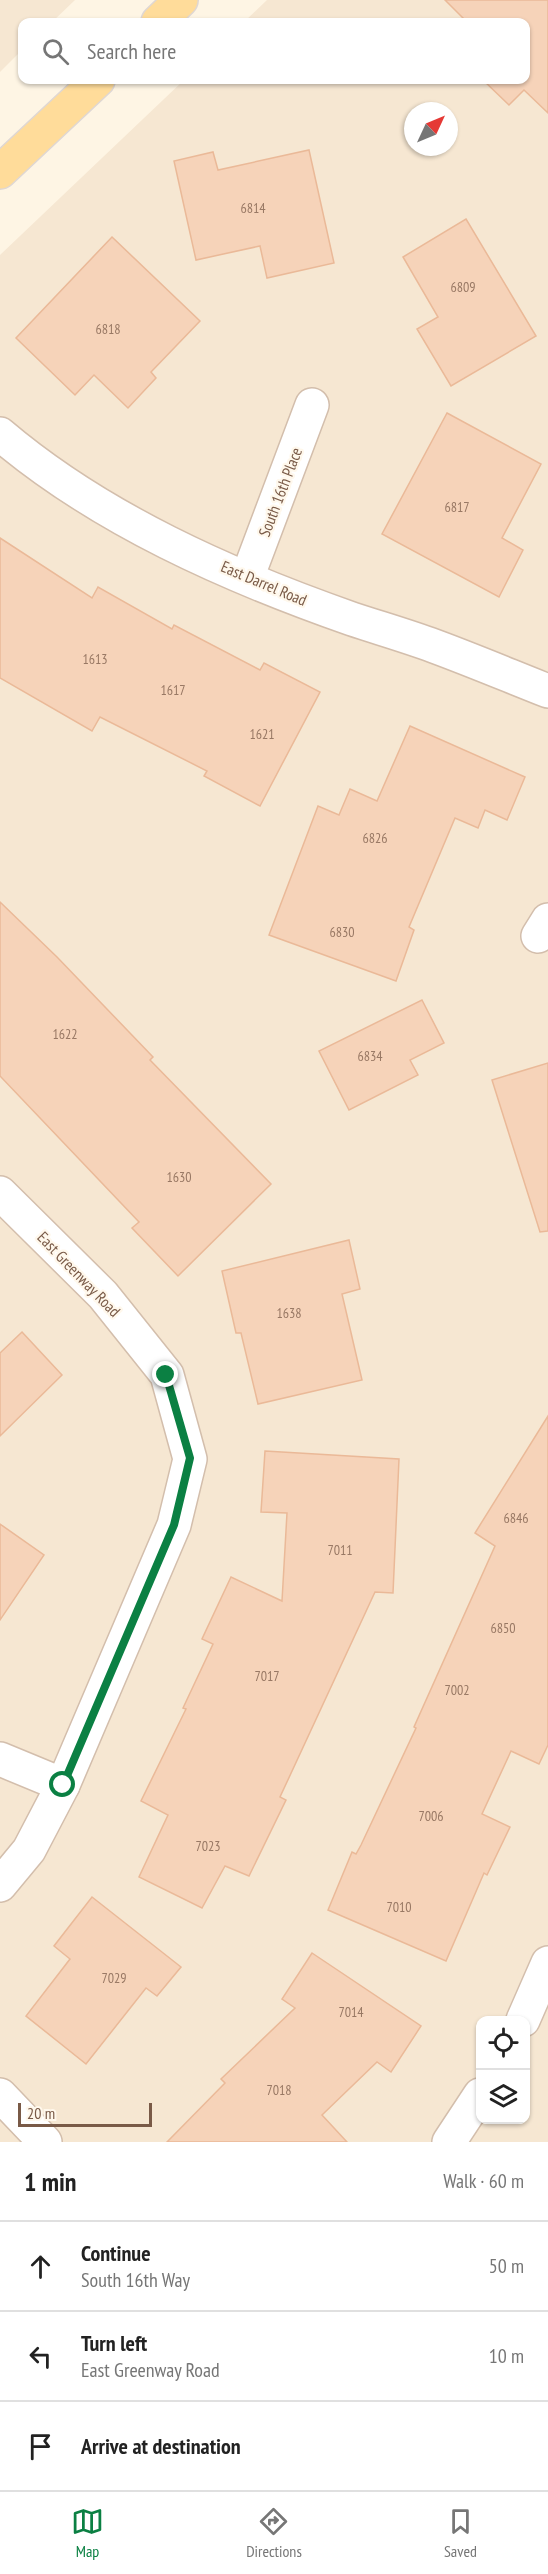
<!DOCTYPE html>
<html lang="en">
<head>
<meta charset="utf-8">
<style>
  body { margin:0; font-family:"PT Sans Narrow",sans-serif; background:#f6f6f6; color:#222 }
  .controls { position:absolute; right:18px; bottom:18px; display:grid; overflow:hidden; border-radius:12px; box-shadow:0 2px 4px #0004 }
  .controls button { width:54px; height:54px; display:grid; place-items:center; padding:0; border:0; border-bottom:2px solid #e0e0e0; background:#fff; color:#222; font:30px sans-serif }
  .compass { position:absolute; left:404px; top:102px; width:54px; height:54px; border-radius:50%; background:#fff; box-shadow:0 2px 4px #0004; rotate:46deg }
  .scale { position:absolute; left:18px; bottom:15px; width:134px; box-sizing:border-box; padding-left:6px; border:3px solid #795a47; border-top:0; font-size:16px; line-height:21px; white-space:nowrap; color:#795a47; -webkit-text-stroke:4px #fff8ec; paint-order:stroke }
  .stop { position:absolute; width:18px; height:18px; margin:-14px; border:4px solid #0b8043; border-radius:50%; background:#fff }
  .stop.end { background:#0b8043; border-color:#fff; box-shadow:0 2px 6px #0008 }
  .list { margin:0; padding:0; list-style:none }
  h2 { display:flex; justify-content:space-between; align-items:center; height:78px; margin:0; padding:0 24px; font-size:26px }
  h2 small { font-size:20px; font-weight:400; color:#767676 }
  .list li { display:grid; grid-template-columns:39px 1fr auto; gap:18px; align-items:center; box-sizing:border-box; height:90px; padding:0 24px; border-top:2px solid #e0e0e0 }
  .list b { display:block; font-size:22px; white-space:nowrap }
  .list p { margin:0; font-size:20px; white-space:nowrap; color:#767676 }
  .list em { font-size:20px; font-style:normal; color:#767676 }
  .icon { flex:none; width:33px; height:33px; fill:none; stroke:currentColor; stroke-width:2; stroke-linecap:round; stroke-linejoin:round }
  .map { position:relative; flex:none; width:548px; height:2142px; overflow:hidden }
  .search { position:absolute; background:#fff; box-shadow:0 2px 4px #0004; left:18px; right:18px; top:18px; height:66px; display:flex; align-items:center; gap:15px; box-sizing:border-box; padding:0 21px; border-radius:12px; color:#767676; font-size:22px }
  .sheet { height:348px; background:#fff }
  nav { display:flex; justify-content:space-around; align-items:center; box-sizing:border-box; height:84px; border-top:2px solid #e0e0e0; background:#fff; font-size:16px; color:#767676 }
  nav a { display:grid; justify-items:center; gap:3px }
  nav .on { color:#0b8043 }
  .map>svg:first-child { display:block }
  .residential { fill:#f6e7d2; fill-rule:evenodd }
  .building { fill:#f6d3b9; stroke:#eab998; stroke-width:1.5 }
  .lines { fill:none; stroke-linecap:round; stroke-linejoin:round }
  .minor-casing { stroke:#d3beac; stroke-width:36 }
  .major-casing { stroke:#dfd7d3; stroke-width:36 }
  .minor { stroke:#fff; stroke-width:33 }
  .major { stroke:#ffdc9a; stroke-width:33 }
  .route { stroke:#0b8043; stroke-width:8 }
  .labels { text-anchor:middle; stroke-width:4.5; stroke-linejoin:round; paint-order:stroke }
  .number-label { font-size:14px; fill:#987864 }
  .street-label { font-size:16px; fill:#795a47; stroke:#fff8ec }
</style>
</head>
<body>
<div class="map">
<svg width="548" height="2142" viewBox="0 0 548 2142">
  <rect width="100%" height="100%" fill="#fef5e4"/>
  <g class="residential">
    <path d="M 0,0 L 75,0 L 52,22 L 22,22 L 22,50 L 0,72 Z"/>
    <path d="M 267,0 L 548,0 L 548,2142 L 0,2142 L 0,255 L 184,80 L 526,80 L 526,22 L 244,22 ZM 413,111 L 449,111 L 449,147 L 413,147 ZM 480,2020 L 526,2020 L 526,2120 L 480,2120 Z"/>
  </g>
  <g class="building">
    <path d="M 445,0 L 548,0 L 548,113 L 524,90 L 509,105 L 483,80 L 525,80 L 525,22 L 467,22 Z"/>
    <path d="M 309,150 L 334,263 L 267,278 L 260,246 L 196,260 L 174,161 L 213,152 L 218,170 Z"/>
    <path d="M 466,219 L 536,336 L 451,386 L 417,329 L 438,317 L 403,257 Z"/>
    <path d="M 112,237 L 200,321 L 151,372 L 156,378 L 128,408 L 94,375 L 75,395 L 16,338 Z"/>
    <path d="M 447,413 L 541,464 L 502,538 L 523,550 L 499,597 L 382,534 Z"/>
    <path d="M 0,538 L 92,598 L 98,587 L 172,629 L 174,625 L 260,670 L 264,663 L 320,692 L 260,806 L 204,776 L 207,771 L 100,717 L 92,731 L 0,678 Z"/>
    <path d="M 410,726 L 525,777 L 507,820 L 485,810 L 478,828 L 455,818 L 409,927 L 414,930 L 396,981 L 269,935 L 318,806 L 339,815 L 350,789 L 377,801 Z"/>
    <path d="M 0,902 L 57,957 L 153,1057 L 150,1060 L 271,1184 L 178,1276 L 132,1228 L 139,1222 L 0,1076 Z"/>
    <path d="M 422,1000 L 444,1043 L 410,1060 L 418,1075 L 349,1110 L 319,1051 Z"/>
    <path d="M 548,1063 L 548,1231 L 540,1232 L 492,1080 Z"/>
    <path d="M 349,1240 L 360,1289 L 342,1294 L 362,1380 L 258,1404 L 241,1333 L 236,1333 L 222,1271 Z"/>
    <path d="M 22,1332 L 62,1375 L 0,1436 L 0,1353 Z"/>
    <path d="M 548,1416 L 548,1745 L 539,1764 L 511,1751 L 482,1814 L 510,1827 L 487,1875 L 484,1873 L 446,1961 L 328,1910 L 352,1852 L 356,1854 L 361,1845 L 416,1728 L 414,1727 L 495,1546 L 475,1533 Z"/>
    <path d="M 265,1451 L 399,1459 L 393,1593 L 375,1592 L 280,1797 L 286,1800 L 249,1876 L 225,1866 L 202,1908 L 139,1877 L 168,1815 L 141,1801 L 186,1709 L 183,1708 L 213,1644 L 202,1639 L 231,1577 L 282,1601 L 287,1513 L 261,1512 Z"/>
    <path d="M 0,1524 L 44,1555 L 0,1620 Z"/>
    <path d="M 92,1897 L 181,1967 L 157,1996 L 146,1988 L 86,2064 L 26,2016 L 70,1959 L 54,1946 Z"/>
    <path d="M 312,1953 L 421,2026 L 391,2072 L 377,2062 L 322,2115 L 347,2142 L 167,2142 L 225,2083 L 221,2079 L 295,2008 L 282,1999 Z"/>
  </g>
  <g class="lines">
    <g class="minor-casing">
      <g id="minor">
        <path d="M 0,434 C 100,519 229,576 352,619 C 379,628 407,636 434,646 C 472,660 510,676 548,691"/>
        <path d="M 247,578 L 312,405"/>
        <path d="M 538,936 L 548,920"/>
        <path d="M 0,1193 L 103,1295 L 167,1375 L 190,1459 L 174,1525 L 63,1785 L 29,1850 L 0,1885"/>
        <path d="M 0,1759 L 63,1785"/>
        <path d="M 523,2020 L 548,1963"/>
        <path d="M 0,2095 L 45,2142"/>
        <path d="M 449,2142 L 480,2095"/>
      </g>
    </g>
    <g class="major-casing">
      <g id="major">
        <path d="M 158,22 L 181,0"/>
        <path d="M 0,172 L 98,80"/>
      </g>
    </g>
    <use href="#minor" class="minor"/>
    <use href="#major" class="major"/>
  </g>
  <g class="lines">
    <path class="route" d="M 63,1785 L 174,1525 L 190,1458 L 166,1375"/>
  </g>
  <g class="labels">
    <g class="number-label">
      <text x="253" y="213">6814</text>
      <text x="463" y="292">6809</text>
      <text x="108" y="334">6818</text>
      <text x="457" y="512">6817</text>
      <text x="95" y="664">1613</text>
      <text x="173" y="695">1617</text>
      <text x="262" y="739">1621</text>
      <text x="375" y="843">6826</text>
      <text x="342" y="937">6830</text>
      <text x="65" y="1039">1622</text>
      <text x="370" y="1061">6834</text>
      <text x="179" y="1182">1630</text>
      <text x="289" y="1318">1638</text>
      <text x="516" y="1523">6846</text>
      <text x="340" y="1555">7011</text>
      <text x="503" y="1633">6850</text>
      <text x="267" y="1681">7017</text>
      <text x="457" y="1695">7002</text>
      <text x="431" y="1821">7006</text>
      <text x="208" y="1851">7023</text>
      <text x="399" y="1912">7010</text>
      <text x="114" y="1983">7029</text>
      <text x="351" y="2017">7014</text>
      <text x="279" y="2095">7018</text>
    </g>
    <g class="street-label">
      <text transform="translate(280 492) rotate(-69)" y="6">South 16th Place</text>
      <text transform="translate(264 583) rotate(23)" y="6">East Darrel Road</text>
      <text transform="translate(79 1274) rotate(46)" y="6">East Greenway Road</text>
    </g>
  </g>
</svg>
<div class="controls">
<button><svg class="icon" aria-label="locate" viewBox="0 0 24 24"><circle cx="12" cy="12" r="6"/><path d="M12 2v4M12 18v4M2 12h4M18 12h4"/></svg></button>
<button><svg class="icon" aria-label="layers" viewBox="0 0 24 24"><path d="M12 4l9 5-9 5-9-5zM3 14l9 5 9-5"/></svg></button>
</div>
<svg class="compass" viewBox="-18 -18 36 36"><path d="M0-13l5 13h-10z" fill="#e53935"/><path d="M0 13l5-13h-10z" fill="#767676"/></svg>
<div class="scale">20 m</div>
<div class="stop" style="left:63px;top:1785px"></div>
<div class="stop end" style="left:166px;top:1375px"></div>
<div class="search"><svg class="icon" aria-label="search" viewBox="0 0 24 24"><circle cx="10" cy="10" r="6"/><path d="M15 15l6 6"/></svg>Search here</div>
</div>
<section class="sheet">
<h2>1 min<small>Walk · 60 m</small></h2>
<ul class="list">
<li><svg class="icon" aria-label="ahead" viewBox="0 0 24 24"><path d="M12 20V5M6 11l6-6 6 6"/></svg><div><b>Continue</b><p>South 16th Way</p></div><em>50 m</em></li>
<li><svg class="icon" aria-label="left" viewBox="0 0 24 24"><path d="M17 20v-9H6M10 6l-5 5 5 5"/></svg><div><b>Turn left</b><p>East Greenway Road</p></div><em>10 m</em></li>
<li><svg class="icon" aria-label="arrive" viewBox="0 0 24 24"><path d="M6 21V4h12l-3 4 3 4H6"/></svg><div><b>Arrive at destination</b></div></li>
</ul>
</section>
<nav>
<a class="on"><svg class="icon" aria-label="map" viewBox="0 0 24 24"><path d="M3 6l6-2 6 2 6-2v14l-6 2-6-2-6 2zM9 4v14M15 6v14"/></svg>Map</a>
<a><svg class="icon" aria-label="directions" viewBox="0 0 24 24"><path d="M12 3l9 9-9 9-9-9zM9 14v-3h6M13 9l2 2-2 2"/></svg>Directions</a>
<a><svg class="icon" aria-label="saved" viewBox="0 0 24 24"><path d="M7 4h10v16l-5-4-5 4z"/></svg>Saved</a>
</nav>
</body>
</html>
